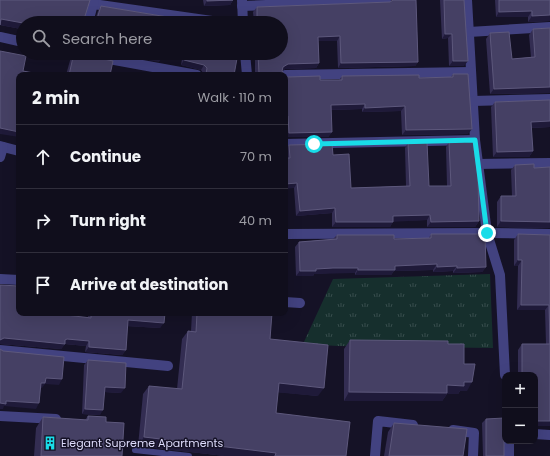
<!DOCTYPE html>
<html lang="en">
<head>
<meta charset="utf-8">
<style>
  body { margin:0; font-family:Poppins,sans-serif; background:#1e1c29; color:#f1f3f6 }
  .controls { position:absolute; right:12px; bottom:12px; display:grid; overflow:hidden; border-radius:8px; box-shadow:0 4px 16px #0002 }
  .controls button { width:36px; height:36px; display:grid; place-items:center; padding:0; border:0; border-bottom:1px solid #302e3b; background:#100e1c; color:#f1f3f6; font:20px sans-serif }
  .stop { position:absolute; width:12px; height:12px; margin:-9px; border:3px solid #19dce8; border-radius:50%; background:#fff }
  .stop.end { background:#19dce8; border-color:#fff; box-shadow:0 1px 4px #0008 }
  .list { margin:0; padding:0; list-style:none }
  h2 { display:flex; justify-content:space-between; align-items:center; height:52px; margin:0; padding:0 16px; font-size:17px }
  h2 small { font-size:13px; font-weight:400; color:#9c9ca3 }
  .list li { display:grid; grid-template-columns:26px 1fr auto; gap:12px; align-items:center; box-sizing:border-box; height:64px; padding:0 16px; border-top:1px solid #302e3b }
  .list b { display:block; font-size:15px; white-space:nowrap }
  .list em { font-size:13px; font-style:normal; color:#9c9ca3 }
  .icon { flex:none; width:22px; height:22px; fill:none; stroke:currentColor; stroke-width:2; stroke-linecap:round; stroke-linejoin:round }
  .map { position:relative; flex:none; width:550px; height:456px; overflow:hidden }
  .search { position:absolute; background:#100e1c; box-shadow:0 4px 16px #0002; left:16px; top:16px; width:272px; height:44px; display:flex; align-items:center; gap:10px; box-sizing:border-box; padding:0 14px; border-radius:22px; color:#9c9ca3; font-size:15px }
  .panel { position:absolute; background:#100e1c; box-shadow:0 4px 16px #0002; left:16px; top:72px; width:272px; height:244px; border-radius:8px }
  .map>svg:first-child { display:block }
  .grass { fill:url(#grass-tufts) }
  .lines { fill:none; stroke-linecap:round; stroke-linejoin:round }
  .service { stroke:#424280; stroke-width:6 }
  .minor { stroke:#424280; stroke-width:10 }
  .wall { fill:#332d52 }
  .shaded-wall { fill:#1f1a39 }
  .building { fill:#454064; stroke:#5d587c }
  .route { stroke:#19dce8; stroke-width:5 }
  .labels { text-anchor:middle; stroke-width:3; stroke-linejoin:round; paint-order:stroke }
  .poi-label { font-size:11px; fill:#dddbfb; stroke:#151226; text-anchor:start }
</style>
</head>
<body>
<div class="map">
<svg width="550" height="456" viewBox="0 0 550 456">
  <defs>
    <pattern id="grass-tufts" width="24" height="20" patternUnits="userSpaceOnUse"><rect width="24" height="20" fill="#162f2d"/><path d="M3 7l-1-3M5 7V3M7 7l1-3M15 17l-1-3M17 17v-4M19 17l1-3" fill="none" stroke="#374d4c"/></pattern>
  </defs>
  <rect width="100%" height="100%" fill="#151226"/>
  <path class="grass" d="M 490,274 L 493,348 L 338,346 L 303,344 L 333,279 Z"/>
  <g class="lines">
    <path class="service" d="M 135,450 L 189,456"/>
    <g class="minor">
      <path d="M 242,0 L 243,23"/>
      <path d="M 467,0 L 475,140 L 487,233 L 500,275 L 505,375"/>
      <path d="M 93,4 L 226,23"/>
      <path d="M 242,6 L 386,0"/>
      <path d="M 88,23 L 94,0"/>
      <path d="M 469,32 L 550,27"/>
      <path d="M 0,37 L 23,42"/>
      <path d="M 76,53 L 197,75"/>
      <path d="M 245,53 L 247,75"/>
      <path d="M 285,75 L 471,72"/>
      <path d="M 473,101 L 550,99"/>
      <path d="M 285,144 L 475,140"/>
      <path d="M 0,146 L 19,151"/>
      <path d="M 0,157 L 3,147"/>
      <path d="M 477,164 L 550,163"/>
      <path d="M 285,234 L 487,233 L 550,234"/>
      <path d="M 0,279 L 19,280"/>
      <path d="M 285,302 L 300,303"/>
      <path d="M 0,350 L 168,366"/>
      <path d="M 0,416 L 56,419"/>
      <path d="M 453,430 L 474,433 L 473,456"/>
      <path d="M 535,434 L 550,435"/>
      <path d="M 509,441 L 509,456"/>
      <path d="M 375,456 L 378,421 L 413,425"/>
    </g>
  </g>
  <g class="wall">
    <path d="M 203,0 L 233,0 L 230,5 L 204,6 Z"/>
    <path d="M 392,0 L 416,0 L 418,62 L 415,66 L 338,68 L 337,41 L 318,41 L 319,63 L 316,68 L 285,69 L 282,71 L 285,75 L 255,75 L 255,53 L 281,53 L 281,23 L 254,23 L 253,12 L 257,7 L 390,2 Z"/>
    <path d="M 440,0 L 464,0 L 464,66 L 449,66 L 448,38 L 442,39 Z"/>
    <path d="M 495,0 L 550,0 L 550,21 L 528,22 L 528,17 L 496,17 Z"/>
    <path d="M 101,6 L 204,23 L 94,23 L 98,11 Z"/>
    <path d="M 23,23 L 23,36 L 20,35 L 21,29 L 0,25 Z"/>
    <path d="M 550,28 L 550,93 L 490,94 L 486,39 L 490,33 L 512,59 L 531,57 L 529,35 L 533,29 Z"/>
    <path d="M 74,53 L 110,75 L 66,75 L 71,57 Z"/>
    <path d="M 183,53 L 238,53 L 234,75 L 203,75 L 203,73 L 201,70 L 181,65 Z"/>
    <path d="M 453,74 L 468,134 L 402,135 L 401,111 L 362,112 L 362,109 L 331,110 L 332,132 L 328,137 L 285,137 L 285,76 L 288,77 L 320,80 L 339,80 L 342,76 L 419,78 L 451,77 Z"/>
    <path d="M 550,100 L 550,127 L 531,128 L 533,151 L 529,157 L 493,157 L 491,107 L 495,102 Z"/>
    <path d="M 449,142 L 479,221 L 475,227 L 427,227 L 427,220 L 393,221 L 390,227 L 332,227 L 332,213 L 296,216 L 294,188 L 286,158 L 286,150 L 289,145 L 333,155 L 351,188 L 406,186 L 405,148 L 408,143 L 429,186 L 447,186 L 446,147 Z"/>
    <path d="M 515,165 L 534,168 L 550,167 L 550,228 L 497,227 L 497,202 L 501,196 L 512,196 L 511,170 Z"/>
    <path d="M 431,234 L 486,267 L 482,272 L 453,273 L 453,271 L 433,272 L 433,270 L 394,271 L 391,275 L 355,275 L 355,273 L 330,273 L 314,274 L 313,276 L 296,276 L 295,247 L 299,242 L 333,239 L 337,235 L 394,239 L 429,238 Z"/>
    <path d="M 518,234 L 550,235 L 550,426 L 535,426 L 535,375 L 518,375 L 518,350 L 522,344 L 546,344 L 545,310 L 517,310 L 518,266 L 514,266 L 514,240 Z"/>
    <path d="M 0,285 L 19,313 L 88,317 L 88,313 L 165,313 L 160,328 L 127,326 L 126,350 L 122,355 L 85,352 L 86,346 L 65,344 L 61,349 L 0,344 Z"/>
    <path d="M 192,313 L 272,313 L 270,339 L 318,396 L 278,392 L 276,413 L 346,456 L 225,456 L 138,446 L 143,394 L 149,386 L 177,389 L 182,339 L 188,331 L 191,331 Z"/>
    <path d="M 350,340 L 448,344 L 464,364 L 467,391 L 460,391 L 458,394 L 447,394 L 442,401 L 344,401 L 344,349 Z"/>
    <path d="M 88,360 L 121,393 L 105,392 L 100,415 L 82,414 L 84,365 Z"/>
    <path d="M 88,416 L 106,422 L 122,456 L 34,456 L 36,428 L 43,417 L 85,420 Z"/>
    <path d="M 486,419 L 504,456 L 483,456 L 482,423 Z"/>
    <path d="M 394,423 L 463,456 L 384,456 L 388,432 Z"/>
  </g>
  <g class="shaded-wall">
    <path d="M 233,0 L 230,5 L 204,6 L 207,1 Z"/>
    <path d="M 532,11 L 528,17 L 496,17 L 499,12 Z"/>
    <path d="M 550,15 L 550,21 L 528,22 L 532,16 Z"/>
    <path d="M 1,19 L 23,23 L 23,25 L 21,29 L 0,25 Z"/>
    <path d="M 23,30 L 23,36 L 20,35 Z"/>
    <path d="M 445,34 L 452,34 L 448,38 L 442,39 Z"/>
    <path d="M 340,36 L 337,41 L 315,41 L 318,37 Z"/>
    <path d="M 112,53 L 144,53 L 163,56 L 159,62 Z"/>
    <path d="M 184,60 L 204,65 L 201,70 L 181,65 Z"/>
    <path d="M 453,61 L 468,61 L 464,66 L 449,66 Z"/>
    <path d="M 418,62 L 415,66 L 338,68 L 341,63 Z"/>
    <path d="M 319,63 L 316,68 L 285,69 L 280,72 L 283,67 L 288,64 Z"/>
    <path d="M 550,87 L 550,93 L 490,94 L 494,89 Z"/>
    <path d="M 365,104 L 362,109 L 327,110 L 331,105 Z"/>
    <path d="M 405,106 L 401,111 L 362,112 L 365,108 Z"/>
    <path d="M 285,116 L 288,116 L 285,120 Z"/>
    <path d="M 550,121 L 550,127 L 527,128 L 531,122 Z"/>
    <path d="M 0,128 L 19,132 L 19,137 L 0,134 Z"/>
    <path d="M 472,129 L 468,134 L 402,135 L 406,130 Z"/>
    <path d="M 332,132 L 328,137 L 285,137 L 289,133 Z"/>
    <path d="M 533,151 L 529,157 L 493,157 L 497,152 Z"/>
    <path d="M 297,183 L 294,188 L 285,189 L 285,184 Z"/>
    <path d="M 335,208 L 332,213 L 296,216 L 300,211 Z"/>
    <path d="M 430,215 L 427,220 L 390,222 L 393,216 Z"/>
    <path d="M 479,221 L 475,227 L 427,227 L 431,222 Z"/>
    <path d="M 501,221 L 550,222 L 550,228 L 497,227 Z"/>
    <path d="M 336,222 L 393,222 L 390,227 L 332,227 Z"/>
    <path d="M 518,260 L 522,260 L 518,266 L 514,266 Z"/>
    <path d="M 437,264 L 433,270 L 394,271 L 391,275 L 355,275 L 358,270 L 395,266 Z"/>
    <path d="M 457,266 L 453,271 L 433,272 L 437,267 Z"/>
    <path d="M 486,267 L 482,272 L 453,273 L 457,268 Z"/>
    <path d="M 333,268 L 358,268 L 355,273 L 314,274 L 313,276 L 296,276 L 300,271 L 316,269 Z"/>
    <path d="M 521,305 L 549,305 L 545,310 L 517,310 Z"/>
    <path d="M 128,320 L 164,323 L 160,328 L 124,326 Z"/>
    <path d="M 4,338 L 65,340 L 67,339 L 89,341 L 86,346 L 65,344 L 61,349 L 0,344 L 0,340 Z"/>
    <path d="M 89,347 L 126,350 L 122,355 L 85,352 Z"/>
    <path d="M 46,378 L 62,379 L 59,385 L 45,384 L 42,388 L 37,388 L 41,383 Z"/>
    <path d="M 464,382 L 472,382 L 467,391 L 460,391 L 458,394 L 447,394 L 442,401 L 344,401 L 349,392 L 447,385 Z"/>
    <path d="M 279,383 L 324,388 L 318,396 L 273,392 Z"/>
    <path d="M 105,387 L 125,388 L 121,393 L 102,392 Z"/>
    <path d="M 6,401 L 39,403 L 36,409 L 4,406 L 3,409 L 0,409 L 0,403 Z"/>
    <path d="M 85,409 L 103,410 L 100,415 L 82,414 Z"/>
    <rect x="535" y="421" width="15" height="5"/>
    <path d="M 144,437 L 276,453 L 274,456 L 225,456 L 138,446 Z"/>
  </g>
  <g class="building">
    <path d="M 0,0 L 90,0 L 85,16 L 87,22 L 88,23 L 23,23 L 1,19 L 0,25 Z"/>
    <path d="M 207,0 L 233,0 L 207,1 Z"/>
    <path d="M 393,0 L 416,0 L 418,62 L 341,63 L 340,36 L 318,37 L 319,63 L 288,64 L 283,67 L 282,71 L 285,75 L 258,75 L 258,74 L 259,74 L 258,53 L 281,53 L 281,23 L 257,23 L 257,7 L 390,2 Z"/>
    <path d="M 444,0 L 464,0 L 468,61 L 453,61 L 452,34 L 445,34 Z"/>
    <path d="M 499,0 L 550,0 L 550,15 L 532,16 L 532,11 L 499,12 Z"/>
    <path d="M 101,6 L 204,23 L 94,23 L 96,22 Z"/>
    <path d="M 550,28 L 550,87 L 494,89 L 490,33 L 509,32 L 512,59 L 535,57 L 533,29 Z"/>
    <path d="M 0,51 L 26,56 L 23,71 L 44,75 L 19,75 L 19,132 L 0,128 Z"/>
    <path d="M 74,53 L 76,53 L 113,61 L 110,75 L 69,75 Z"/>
    <path d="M 144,53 L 163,53 L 163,56 Z"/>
    <path d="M 186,53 L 238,53 L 234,75 L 203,75 L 206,74 L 207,68 L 204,65 L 184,60 Z"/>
    <path d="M 182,73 L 192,75 L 182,75 Z"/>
    <path d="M 453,74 L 468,74 L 472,129 L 406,130 L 405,106 L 365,108 L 365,104 L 331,105 L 332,132 L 289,133 L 288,116 L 285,116 L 285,76 L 288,77 L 320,76 L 320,80 L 342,80 L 342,76 L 419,75 L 419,78 L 453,77 Z"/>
    <path d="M 550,100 L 550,121 L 531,122 L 533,151 L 497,152 L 495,102 Z"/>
    <path d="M 473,141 L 478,177 L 479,221 L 431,222 L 430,215 L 393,216 L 393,222 L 336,222 L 335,208 L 300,211 L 297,183 L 285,184 L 285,158 L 290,158 L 289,145 L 332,144 L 333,155 L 349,154 L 351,188 L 410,186 L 408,143 L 427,142 L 429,186 L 451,186 L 449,142 Z"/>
    <path d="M 534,164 L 534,168 L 550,167 L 550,222 L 501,221 L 501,196 L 516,196 L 515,165 Z"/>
    <path d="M 431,234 L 485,234 L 486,267 L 457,268 L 457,266 L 437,267 L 437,264 L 395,266 L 395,270 L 358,270 L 358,268 L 333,268 L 316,269 L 316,271 L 300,271 L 299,242 L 337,239 L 337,235 L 394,235 L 394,239 L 431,238 Z"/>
    <path d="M 518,234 L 550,235 L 550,421 L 535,421 L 535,375 L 522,375 L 522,344 L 550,344 L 549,305 L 521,305 L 522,260 L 518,260 Z"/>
    <path d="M 0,285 L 19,286 L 19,313 L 49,313 L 91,318 L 91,313 L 165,313 L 164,323 L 128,320 L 126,350 L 89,347 L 89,341 L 67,339 L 65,340 L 65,344 L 4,338 L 0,340 Z"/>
    <path d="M 197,313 L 272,313 L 270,339 L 328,345 L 324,388 L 279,383 L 276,413 L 350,422 L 346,456 L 275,456 L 276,453 L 144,437 L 149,386 L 182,389 L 188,331 L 196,332 Z"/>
    <path d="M 350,340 L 448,341 L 448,344 L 464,344 L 464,364 L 475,364 L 472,382 L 464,382 L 464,386 L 447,385 L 447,393 L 349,392 Z"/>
    <path d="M 0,349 L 3,351 L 64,357 L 62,379 L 46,378 L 45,383 L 41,383 L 39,403 L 6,401 L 6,404 L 0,403 Z"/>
    <path d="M 88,360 L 126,363 L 125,388 L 105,387 L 103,410 L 85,409 Z"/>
    <path d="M 88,416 L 106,417 L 106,422 L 124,423 L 122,456 L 41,456 L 43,417 L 88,420 Z"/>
    <path d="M 504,418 L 504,456 L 486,456 L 486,419 Z"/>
    <path d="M 394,423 L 467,429 L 463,456 L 389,456 Z"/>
  </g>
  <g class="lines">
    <path class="route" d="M 314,144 L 475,140 L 487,233"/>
  </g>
  <defs>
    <g id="building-bare" transform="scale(1.08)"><path d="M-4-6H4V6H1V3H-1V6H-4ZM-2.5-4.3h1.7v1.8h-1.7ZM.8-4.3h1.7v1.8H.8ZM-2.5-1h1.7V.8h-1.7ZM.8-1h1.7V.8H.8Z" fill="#19dce8" stroke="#151226" stroke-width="2.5" paint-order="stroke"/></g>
  </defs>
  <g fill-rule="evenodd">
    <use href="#building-bare" x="50" y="443"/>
  </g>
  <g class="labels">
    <g class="poi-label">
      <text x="61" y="447">Elegant Supreme Apartments</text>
    </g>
  </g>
</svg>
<div class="controls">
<button>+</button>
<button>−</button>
</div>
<div class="stop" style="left:314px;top:144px"></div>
<div class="stop end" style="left:487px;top:233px"></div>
<div class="search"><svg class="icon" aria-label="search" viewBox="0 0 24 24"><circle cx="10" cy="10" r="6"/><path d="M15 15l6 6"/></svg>Search here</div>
<section class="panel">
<h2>2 min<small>Walk · 110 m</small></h2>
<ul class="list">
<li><svg class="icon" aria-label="ahead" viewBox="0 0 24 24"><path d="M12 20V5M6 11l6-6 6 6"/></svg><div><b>Continue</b></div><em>70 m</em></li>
<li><svg class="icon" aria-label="right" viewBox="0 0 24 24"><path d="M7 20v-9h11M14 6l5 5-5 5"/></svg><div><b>Turn right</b></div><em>40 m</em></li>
<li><svg class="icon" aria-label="arrive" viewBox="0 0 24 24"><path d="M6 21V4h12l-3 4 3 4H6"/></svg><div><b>Arrive at destination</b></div></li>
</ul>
</section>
</div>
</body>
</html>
